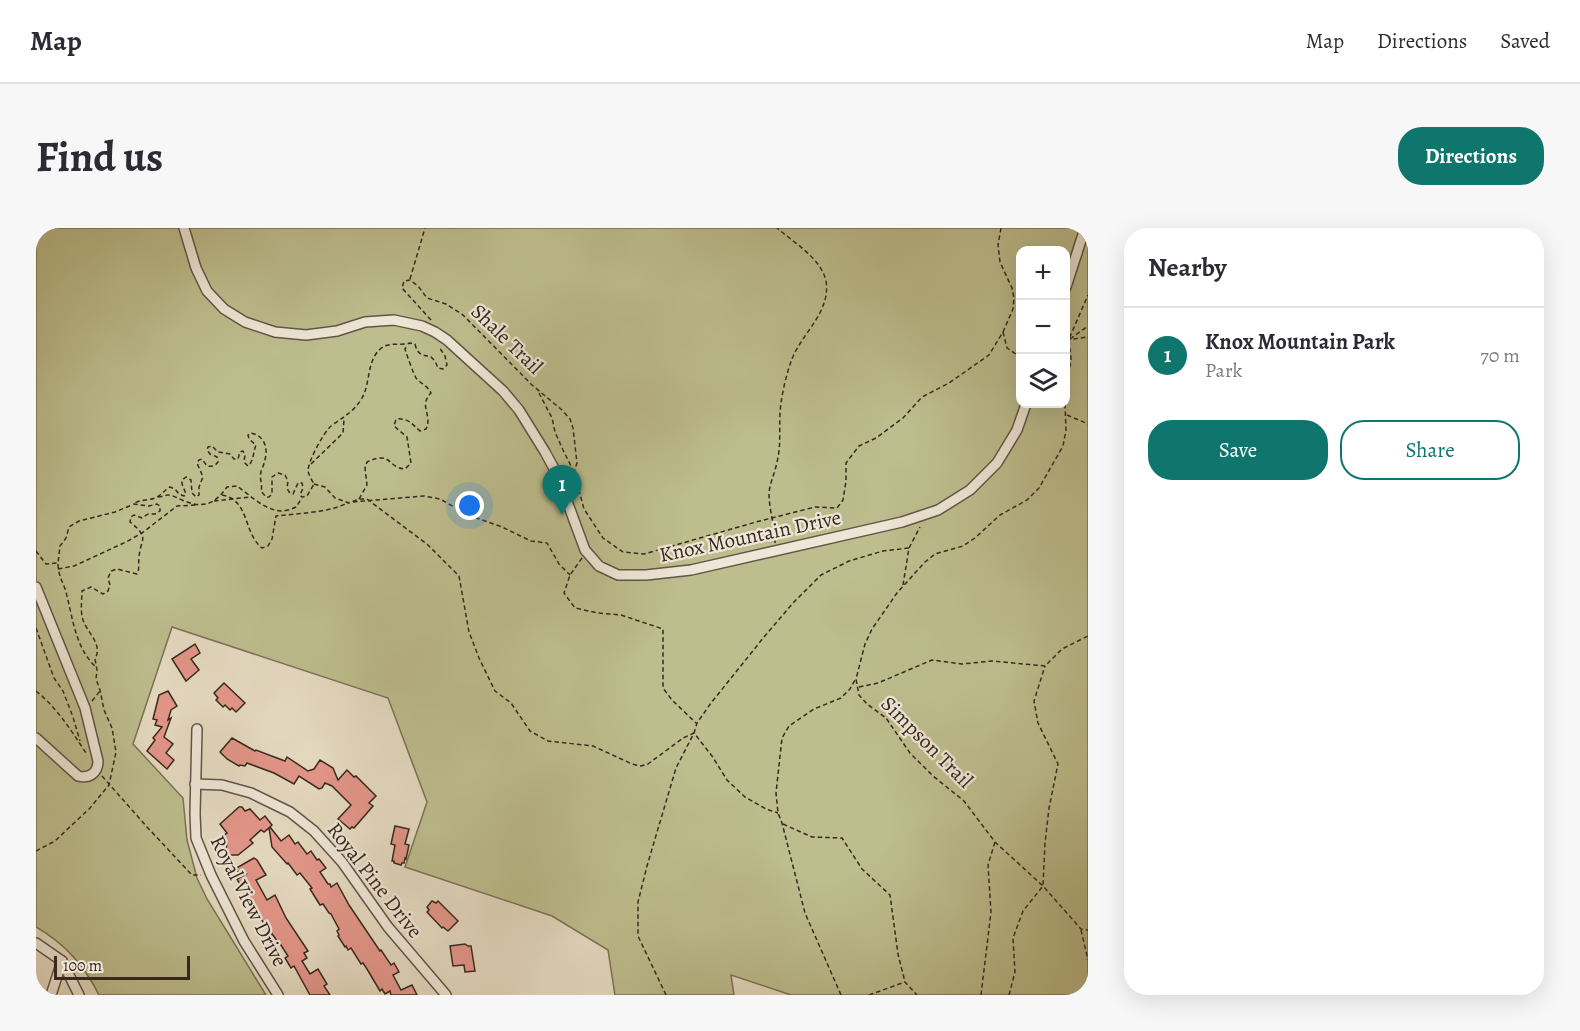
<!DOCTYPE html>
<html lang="en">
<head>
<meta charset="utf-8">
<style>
  body { margin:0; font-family:Alegreya,serif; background:#f7f7f7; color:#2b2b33 }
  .controls { position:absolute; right:18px; top:18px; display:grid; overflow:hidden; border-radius:12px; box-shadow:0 6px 24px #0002 }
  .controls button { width:54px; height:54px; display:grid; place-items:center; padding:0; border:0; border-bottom:2px solid #e1e1e2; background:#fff; color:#2b2b33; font:30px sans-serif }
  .scale { position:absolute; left:18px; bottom:15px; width:136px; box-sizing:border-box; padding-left:6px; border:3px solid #38281f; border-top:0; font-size:16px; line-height:21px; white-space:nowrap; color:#38281f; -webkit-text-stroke:4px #eee7d7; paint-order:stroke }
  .you { position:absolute; left:434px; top:278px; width:21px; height:21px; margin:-15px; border:4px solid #fff; border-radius:50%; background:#1a73e8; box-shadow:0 0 0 9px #1a73e833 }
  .badge { display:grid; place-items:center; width:39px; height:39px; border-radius:50%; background:#0f766e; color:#fff; font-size:20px; font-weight:700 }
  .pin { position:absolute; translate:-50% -50px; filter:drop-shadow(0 2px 3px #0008) }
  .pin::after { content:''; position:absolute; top:32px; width:21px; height:18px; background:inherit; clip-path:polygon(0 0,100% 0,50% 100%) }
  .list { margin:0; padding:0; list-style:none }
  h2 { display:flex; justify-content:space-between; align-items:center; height:78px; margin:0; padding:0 24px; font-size:26px }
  h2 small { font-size:20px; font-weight:400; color:#7c7c81 }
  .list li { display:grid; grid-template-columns:39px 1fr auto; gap:18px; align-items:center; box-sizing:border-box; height:96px; padding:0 24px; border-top:2px solid #e1e1e2 }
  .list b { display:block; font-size:22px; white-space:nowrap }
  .list p { margin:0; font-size:20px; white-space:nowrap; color:#7c7c81 }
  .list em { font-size:20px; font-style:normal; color:#7c7c81 }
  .actions { display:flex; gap:12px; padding:18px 24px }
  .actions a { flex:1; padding:14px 0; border:2px solid #0f766e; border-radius:24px; text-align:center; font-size:21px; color:#0f766e }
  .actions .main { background:#0f766e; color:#fff }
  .icon { flex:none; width:33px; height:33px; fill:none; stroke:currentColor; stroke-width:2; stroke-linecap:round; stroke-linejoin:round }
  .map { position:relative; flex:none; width:1052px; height:767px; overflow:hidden; border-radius:24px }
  header { display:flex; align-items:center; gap:36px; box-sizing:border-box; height:84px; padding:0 30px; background:#fff; border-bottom:2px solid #e1e1e2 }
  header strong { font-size:28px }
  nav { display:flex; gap:33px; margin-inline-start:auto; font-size:21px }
  .intro { display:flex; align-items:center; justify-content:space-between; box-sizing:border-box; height:144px; padding:0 36px }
  h1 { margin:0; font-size:42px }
  .button { padding:15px 27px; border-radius:24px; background:#0f766e; color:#fff; font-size:21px; font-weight:700 }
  main { display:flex; gap:36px; padding:0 36px }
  aside { flex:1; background:#fff; border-radius:24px; box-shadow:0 6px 24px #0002 }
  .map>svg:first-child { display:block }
  .green { fill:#bdbd8d; stroke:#7a7256; stroke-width:1.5; fill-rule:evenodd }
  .building { fill:#e39689; stroke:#38281f; stroke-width:1.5 }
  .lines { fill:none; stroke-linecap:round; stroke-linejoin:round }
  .street-casing { stroke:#635448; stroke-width:12 }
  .path { stroke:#38281f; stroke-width:1.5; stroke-dasharray:4.5 3; stroke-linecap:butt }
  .street { stroke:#eee7d7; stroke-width:9 }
  .labels { text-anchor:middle; stroke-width:4.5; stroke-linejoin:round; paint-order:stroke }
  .street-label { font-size:21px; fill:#38281f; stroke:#eee7d7 }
</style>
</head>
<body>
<header>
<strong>Map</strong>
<nav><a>Map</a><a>Directions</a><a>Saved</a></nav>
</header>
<div class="intro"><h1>Find us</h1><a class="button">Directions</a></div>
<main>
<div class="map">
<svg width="1052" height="767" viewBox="0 0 1052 767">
  <rect width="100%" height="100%" fill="#e5dac1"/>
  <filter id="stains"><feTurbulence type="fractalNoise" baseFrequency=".00333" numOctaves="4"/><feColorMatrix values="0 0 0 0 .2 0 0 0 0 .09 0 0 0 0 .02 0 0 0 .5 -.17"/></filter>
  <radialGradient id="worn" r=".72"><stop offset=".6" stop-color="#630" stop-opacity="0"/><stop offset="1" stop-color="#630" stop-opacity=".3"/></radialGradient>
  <path class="green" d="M 0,0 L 1052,0 L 1052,767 L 755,767 L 695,747 L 698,767 L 579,767 L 572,722 L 516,688 L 369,639 L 391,574 L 352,470 L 136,399 L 97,516 L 147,570 L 151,612 L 161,650 L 171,671 L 230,767 L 63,767 C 48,737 29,716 0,699 ZM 984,22 L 1030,22 L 1030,176 L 984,176 Z"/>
  <g class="building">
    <path d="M 159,416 L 164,425 L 155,431 L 163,442 L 150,453 L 136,431 Z"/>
    <path d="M 188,455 L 209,475 L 200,484 L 196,480 L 194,482 L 189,477 L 187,479 L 180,472 L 182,470 L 178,465 Z"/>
    <path d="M 132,463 L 141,478 L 135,482 L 132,492 L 135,490 L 128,509 L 137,516 L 130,525 L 138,532 L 131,541 L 111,523 L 119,512 L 117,510 L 126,499 L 119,497 L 121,492 L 117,491 L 123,467 Z"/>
    <path d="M 196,510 L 219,523 L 220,522 L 249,533 L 251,529 L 272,543 L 278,541 L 284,532 L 297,540 L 302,552 L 311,542 L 318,549 L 320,548 L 340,568 L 333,575 L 337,578 L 318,600 L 316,599 L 314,601 L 302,591 L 315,577 L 296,558 L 289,555 L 286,560 L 283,561 L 263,548 L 258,556 L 238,545 L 211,535 L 209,538 L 204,537 L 203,538 L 191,531 L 184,524 Z"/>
    <path d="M 203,579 L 206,579 L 209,583 L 214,581 L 224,592 L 229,588 L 236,597 L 234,599 L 245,613 L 253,607 L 259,616 L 262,614 L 271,626 L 275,623 L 281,632 L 283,631 L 290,640 L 284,644 L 292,656 L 294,656 L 295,659 L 301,655 L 313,677 L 344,723 L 345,722 L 355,737 L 358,735 L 363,744 L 357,747 L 365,762 L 376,757 L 381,767 L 355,767 L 354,763 L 349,766 L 346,761 L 344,763 L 331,741 L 327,735 L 325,736 L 315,720 L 312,722 L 310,718 L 309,719 L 302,708 L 303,707 L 301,703 L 303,701 L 295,686 L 293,685 L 287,676 L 284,677 L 274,661 L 276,660 L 264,645 L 261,647 L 252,635 L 251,636 L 236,619 L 233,600 L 228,604 L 225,602 L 214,612 L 217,615 L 202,627 L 194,627 L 190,623 L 191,614 L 185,609 L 191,605 L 184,596 Z"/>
    <path d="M 359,598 L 373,601 L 369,616 L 373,617 L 370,631 L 369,630 L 368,635 L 366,635 L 365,637 L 358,635 L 358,633 L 356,633 L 359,617 L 355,616 Z"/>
    <path d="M 218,630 L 221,632 L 230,647 L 220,652 L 231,672 L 239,667 L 250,690 L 272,723 L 268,725 L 271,730 L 266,733 L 274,746 L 282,741 L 291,756 L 288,758 L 294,767 L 274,767 L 258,738 L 255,740 L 249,730 L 252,728 L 243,714 L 242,714 L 236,706 L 235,707 L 224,689 L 223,690 L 214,676 L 212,676 L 210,672 L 211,669 L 201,651 L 210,646 L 197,642 Z"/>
    <path d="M 396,673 L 400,675 L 402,673 L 422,693 L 412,703 L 407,699 L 406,700 L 391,684 L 393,682 L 391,679 Z"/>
    <path d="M 429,716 L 432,718 L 435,718 L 439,743 L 429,744 L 428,737 L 417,738 L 414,718 Z"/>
  </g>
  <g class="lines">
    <g class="street-casing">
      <g id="street">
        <path d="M 148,0 L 160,40 L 171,63 L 188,81 L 209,94 L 239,104 L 270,107 L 301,103 L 329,94 L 358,92 L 386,98 L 399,104 L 411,112 L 467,163 L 483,182 L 509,224 L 521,246 L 549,322 L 563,338 L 582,347 L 610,347 L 655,342 L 866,294 L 902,282 L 934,262 L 961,235 L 981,202 L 990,176"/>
        <path d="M 1030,59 L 1049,0"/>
        <path d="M 0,359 L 49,480 L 62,533 C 62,545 53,551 42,548 L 0,510"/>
        <path d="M 161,501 L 159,586 L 160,610 L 175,647 L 208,713 L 242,767"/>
        <path d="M 159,556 L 186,557 L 215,565 L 254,584 L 278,603 L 306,634 L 352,699 L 410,767"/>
        <path d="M 0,715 L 26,733 L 43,767"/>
        <path d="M 15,767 L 26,733"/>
      </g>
    </g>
    <g class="path">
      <path d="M 374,51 L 389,0"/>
      <path d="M 395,92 L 366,60 L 368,53 L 374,52 L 382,58 L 391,70 L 410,76 L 427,87 L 496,157 L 526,182 L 534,191 L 537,200 L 541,235 L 538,244 L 532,251"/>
      <path d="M 967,104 L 971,120 L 984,129"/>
      <path d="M 1034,111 L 1052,98"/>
      <path d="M 1030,112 L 1052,109"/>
      <path d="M 503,165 L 516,190 L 519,204 L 527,222 L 538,244 L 548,281 L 567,310 L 587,324 L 608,326 L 720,294 L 779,279 L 801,280 L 807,272 L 810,253 L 810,235 L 823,218 L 840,210 L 867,190 L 886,169 L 913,155 L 953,127 L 967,104 L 977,81 L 978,70 L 976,60 L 964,34 L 962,17 L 965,0"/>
      <path d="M 1030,169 L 1035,131 L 1033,111 L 1052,67"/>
      <path d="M 1029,176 L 1030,202 L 1027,218 L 1003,260 L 991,272 L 964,287 L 939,310 L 927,318 L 899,326 L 889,334 L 861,365 L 836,401 L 829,416 L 820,451 L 823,467 L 831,476 L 850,490 L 874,525 L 897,548 L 928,573 L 959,614 L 1007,658 L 1045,701 L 1052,702"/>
      <path d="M 1031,187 L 1052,196"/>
      <path d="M 275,236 L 307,205 L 308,191"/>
      <path d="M 278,256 L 289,259 L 299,270 L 313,275 L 323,271 L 331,271 L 392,317 L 423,348 L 433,404 L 443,430 L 459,463 L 475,475 L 494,503 L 512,513 L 557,518 L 596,536 L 605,538 L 612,536 L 647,510 L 658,505 L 676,528 L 691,552 L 709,569 L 730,581 L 742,585"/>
      <path d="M 186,267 C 214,272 207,305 226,320 L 232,318 L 236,311 L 240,288 C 264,285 290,285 312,275"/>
      <path d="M 122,269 C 126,269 129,267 132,267 C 137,267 141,270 146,272 C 167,281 178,277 191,259 L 201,258 C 214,267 228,282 245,283 C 250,283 256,281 260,279 L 266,270"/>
      <path d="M 323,271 L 331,257 L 329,240 L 331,234 C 356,222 351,240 369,241 L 375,235 L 371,209 L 358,198 L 360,191 C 372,190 375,195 384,203 L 390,201 C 397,187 382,178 395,165 C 392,158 385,156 380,150 C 378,147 370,125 369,121 L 371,118"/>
      <path d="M 178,273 L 215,269"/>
      <path d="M 317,274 L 388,268 L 404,271 L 432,287 L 466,299 L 495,313 L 511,315 L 523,336 L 534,347"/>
      <path d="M 739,315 C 739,298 733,282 733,265 C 734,254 739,245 741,234 C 746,215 742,194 745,175 C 747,161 751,144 756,131 C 766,105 795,84 790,53 C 785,30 757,14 741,0"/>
      <path d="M 0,323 L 10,336 L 22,335 L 24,318 L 30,310 L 33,299 L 43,293 L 79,284 L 96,277"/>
      <path d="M 546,330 L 534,347 L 528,365 L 539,380 L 562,385 L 585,387 L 627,401 L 627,460 L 636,472 L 660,495"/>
      <path d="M 22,336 C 23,352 28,354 31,368 C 37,392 40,421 60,439"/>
      <path d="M 22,341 L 38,338 L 90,314 L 106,305 L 141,278 L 160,277"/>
      <path d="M 867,357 L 873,320 L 884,299"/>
      <path d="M 0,400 L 18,450 L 27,463 L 37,489 L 44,513"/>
      <path d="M 823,459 L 842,455 L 896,432 L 926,436 L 956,433 L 1009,438 L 1026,421 L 1052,408"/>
      <path d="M 0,463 C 21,480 35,502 50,525"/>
      <path d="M 56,473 L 64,463"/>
      <path d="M 66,548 L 111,599 L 156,647 L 165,647"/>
      <path d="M 747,596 L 776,609 L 806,610 L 826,641 L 854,667 L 862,726 L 869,754"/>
      <path d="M 0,623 L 19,613 L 54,580 L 73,557 L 80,524 L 76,500 L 68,482 L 64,462 L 60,451 L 61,442 L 59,431 C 67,416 52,406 47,392 C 44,383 46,372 46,363 L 55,359 L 67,366 L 72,363 L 74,357 L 72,350 L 75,343 L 81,341 L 101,346 C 104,340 102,337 103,330 C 104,310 115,311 94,294 L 95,289 L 98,287 L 106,290 L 112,286 L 119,286 L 124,283 L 124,278 L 121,276 L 113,278 L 97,276 C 104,271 114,273 121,269 C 126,266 129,262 134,259 L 139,261 L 143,266 L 148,268 L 150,266 L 146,256 L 146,252 L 150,249 L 155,252 L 156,265 L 160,269 L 163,267 L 163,259 L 167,249 L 161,235 L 163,232 L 166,231 L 171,238 C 176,239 179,238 182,234 L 181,229 L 174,226 L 171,222 L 172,219 L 176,218 L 182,224 L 194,226 L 198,231 L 202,231 L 204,224 L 207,223 L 209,227 L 208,234 L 212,238 C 218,233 217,224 220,217 L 213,211 L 212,207 L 214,205 C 229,207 233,221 228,235 C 228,238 225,241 225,244 C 223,250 227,257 225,263 L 230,269 L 233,269 L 236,266 L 236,249 L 242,245 L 249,247 L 252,253 L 251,260 L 253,264 L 257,266 L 262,255 L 266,255 L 267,260 L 264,267 L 266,269 L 271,268 L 278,256 C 276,253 273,247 272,243 C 272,233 288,204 295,198 C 307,189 318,184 326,170 C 335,155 330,130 347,119 C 355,114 366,118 374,115 L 379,116 C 381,125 385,128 394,128 L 399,133 L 402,140 L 407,141 L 411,137 L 409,128 L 403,119"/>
      <path d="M 1045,702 L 1052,732"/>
      <path d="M 630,767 L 602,708 L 602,674 L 611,638 L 640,540 L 658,505 L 661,495 L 675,475 L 728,409 L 757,375 L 785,347 L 813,333 L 847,323 L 873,320"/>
      <path d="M 805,767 L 769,685 L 746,595 L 742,585 L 740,565 L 746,510 L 753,498 L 778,481 L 805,470 L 814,461 L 819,452"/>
      <path d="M 833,767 L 869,754 L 881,767"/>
      <path d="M 945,767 L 955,684 L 952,637 L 959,614"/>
      <path d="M 973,767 L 979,744 L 977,710 L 987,683 L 1007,658 L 1009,615 L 1013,580 L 1022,536 L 1002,495 L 998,473 L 1009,438"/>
    </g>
    <use href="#street" class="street"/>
  </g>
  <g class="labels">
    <g class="street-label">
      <text transform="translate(471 111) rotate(44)" y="7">Shale Trail</text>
      <text transform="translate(714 308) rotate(-12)" y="7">Knox Mountain Drive</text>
      <text transform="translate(891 514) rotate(45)" y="7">Simpson Trail</text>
      <text transform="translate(339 652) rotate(52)" y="7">Royal Pine Drive</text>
      <text transform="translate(213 673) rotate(63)" y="7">Royal View Drive</text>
    </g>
  </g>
  <rect width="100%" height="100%" filter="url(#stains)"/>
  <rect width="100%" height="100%" fill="url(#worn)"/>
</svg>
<div class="controls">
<button>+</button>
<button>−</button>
<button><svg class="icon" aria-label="layers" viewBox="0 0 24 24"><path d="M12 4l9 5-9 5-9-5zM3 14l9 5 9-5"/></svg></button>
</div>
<div class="scale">100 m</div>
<div class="you"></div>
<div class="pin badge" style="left:526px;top:287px">1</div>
</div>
<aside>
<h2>Nearby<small></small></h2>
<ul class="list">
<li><span class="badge">1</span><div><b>Knox Mountain Park</b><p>Park</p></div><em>70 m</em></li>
</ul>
<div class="actions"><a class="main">Save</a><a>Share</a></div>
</aside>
</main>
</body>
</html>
